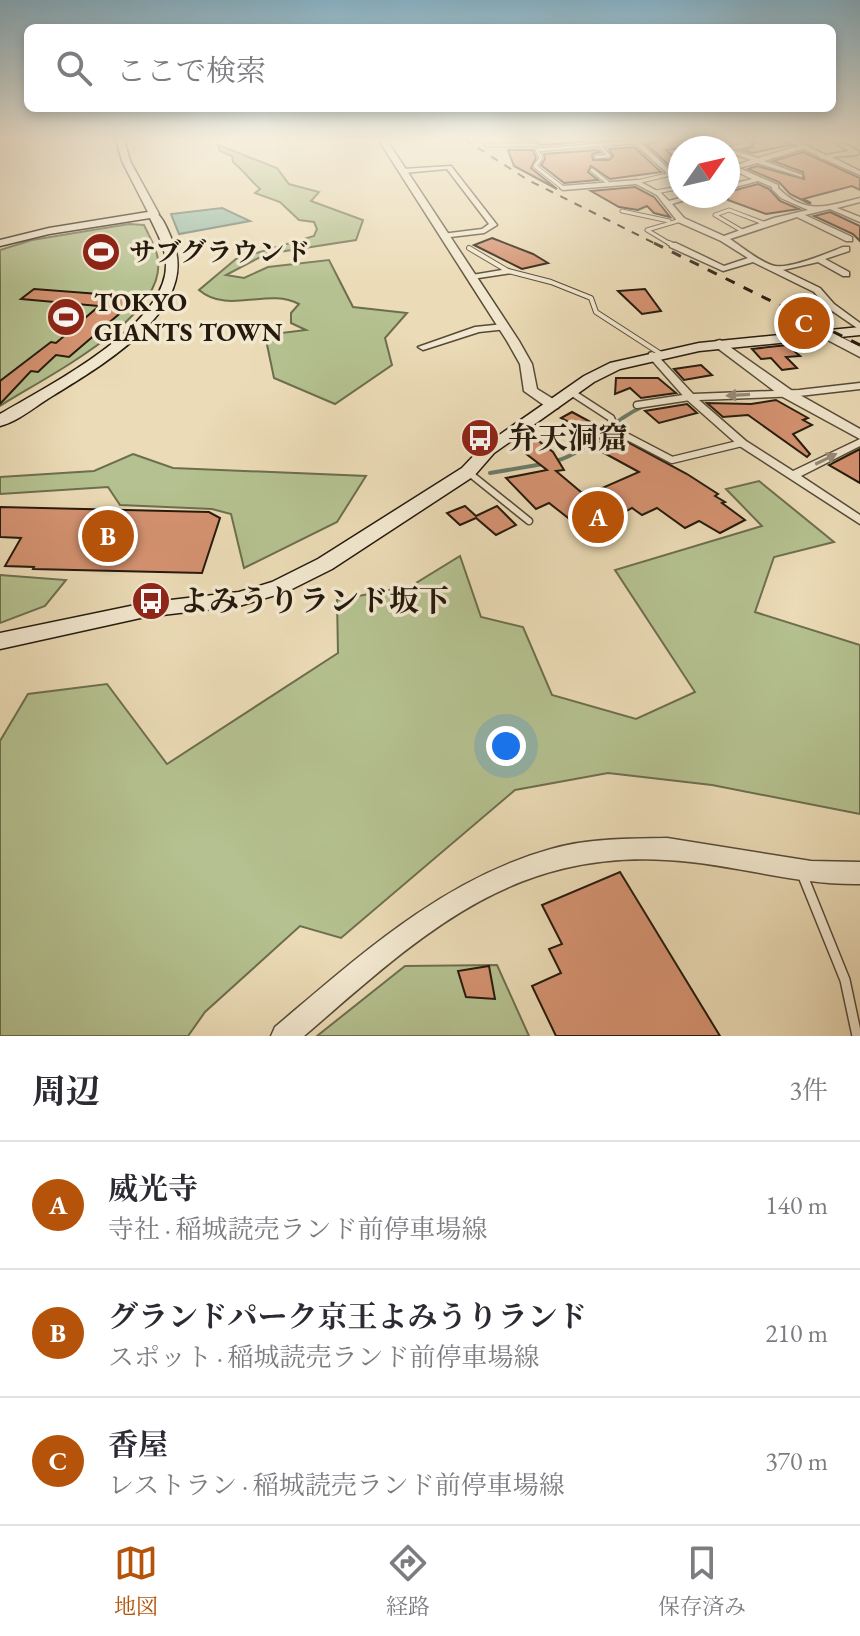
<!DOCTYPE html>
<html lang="ja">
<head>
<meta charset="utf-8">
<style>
  body { margin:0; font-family:"EB Garamond","Noto Serif JP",serif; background:#f2f2f3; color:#2b2b33 }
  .compass { position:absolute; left:668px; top:136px; width:72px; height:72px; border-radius:50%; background:#fff; box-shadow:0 4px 12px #0003; rotate:56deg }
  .you { position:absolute; left:506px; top:746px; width:28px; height:28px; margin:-20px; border:6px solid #fff; border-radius:50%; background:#1a73e8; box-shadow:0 0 0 12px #1a73e833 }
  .badge { display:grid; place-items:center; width:52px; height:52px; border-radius:50%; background:#b45309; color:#fff; font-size:26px; font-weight:700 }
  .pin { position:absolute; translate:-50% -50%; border:4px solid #fff; box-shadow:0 2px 8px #0006 }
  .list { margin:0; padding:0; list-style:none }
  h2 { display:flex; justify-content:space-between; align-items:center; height:104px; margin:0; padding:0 32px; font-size:34px }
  h2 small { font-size:26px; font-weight:400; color:#7c7c81 }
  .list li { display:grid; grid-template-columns:52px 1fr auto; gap:24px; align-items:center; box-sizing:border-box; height:128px; padding:0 32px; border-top:2px solid #e1e1e2 }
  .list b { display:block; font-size:30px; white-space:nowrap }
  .list p { margin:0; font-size:26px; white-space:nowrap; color:#7c7c81 }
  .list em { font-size:26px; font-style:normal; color:#7c7c81 }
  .icon { flex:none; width:44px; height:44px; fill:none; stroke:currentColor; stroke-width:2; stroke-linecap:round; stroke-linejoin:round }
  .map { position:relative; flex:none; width:860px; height:1036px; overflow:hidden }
  .search { position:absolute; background:#fff; box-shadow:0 4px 12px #0003; left:24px; right:24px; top:24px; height:88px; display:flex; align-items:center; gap:20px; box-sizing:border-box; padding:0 28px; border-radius:12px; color:#7c7c81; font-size:30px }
  .sheet { height:488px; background:#fff }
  nav { display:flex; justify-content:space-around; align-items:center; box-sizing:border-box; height:112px; border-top:2px solid #e1e1e2; background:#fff; font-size:22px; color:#7c7c81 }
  nav a { display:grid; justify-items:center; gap:4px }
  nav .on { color:#b45309 }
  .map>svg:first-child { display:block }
  .green { fill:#b5c190; stroke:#6d6e4e; stroke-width:2 }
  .water { fill:#99bca8; stroke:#6b7b6a; stroke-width:2 }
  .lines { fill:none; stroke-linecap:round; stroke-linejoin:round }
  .stream-far1 { stroke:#6b7b6a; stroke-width:2 }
  .stream { stroke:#6b7b6a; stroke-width:4 }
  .building { fill:#d59271; stroke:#251a0d; stroke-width:2 }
  .service-far3-casing { stroke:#564a37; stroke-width:5 }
  .service-far2-casing { stroke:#564a37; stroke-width:6 }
  .service-far1-casing { stroke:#564a37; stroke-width:9 }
  .service-casing { stroke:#564a37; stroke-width:12 }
  .minor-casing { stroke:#564a37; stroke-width:3 }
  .tertiary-casing { stroke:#564a37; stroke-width:3 }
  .secondary-casing { stroke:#251a0d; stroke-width:3 }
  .service-far3 { stroke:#f2e8d0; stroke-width:3 }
  .service-far2 { stroke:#f2e8d0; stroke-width:4 }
  .service-far1 { stroke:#f2e8d0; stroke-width:6 }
  .service { stroke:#f2e8d0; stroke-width:9 }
  .minor { fill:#f2e8d0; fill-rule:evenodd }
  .tertiary { fill:#f2e8d0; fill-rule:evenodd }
  .secondary { fill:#f2e8d0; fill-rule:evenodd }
  .rail-far1 { stroke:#251a0d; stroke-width:2; stroke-dasharray:8 8; stroke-linecap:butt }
  .rail { stroke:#251a0d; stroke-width:3; stroke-dasharray:10 10; stroke-linecap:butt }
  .oneway { fill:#968b78 }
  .labels { text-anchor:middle; stroke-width:7; stroke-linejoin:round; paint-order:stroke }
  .far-poi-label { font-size:26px; font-weight:bold; fill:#251a0d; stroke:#f2e8d0; text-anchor:start }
  .poi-label { font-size:30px; font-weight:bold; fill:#251a0d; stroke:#f2e8d0; text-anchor:start }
</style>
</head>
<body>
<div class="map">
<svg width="860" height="1036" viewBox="0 0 860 1036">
  <rect width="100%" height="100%" fill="#ebdbb6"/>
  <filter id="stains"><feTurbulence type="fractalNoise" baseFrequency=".0025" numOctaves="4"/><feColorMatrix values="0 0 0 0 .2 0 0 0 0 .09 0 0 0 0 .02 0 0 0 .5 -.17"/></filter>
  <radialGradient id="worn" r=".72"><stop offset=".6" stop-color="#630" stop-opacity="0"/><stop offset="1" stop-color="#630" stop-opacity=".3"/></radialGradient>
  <g class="green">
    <path d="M 218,145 L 277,168 L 289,184 L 319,192 L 311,201 L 363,220 L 356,240 L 266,254 L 226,275 L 244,278 L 268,267 L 329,260 L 353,307 L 407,313 L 385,338 L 392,365 L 335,404 L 274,378 L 265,335 L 306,330 L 291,323 L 291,313 L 299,304 C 268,287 228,315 199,290 L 236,259 L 314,236 L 317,229 L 314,222 L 299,220 L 280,202 L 255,193 L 260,189 C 250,180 244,171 233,162 L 232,156 L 220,151 Z"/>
    <path d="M 129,224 L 144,225 C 149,236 157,248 158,260 C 166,319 43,378 0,406 L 0,250 L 32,240 Z"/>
    <path d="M 133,454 L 173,468 L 366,476 L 337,522 L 244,568 L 231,514 L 212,509 L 120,505 L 108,487 L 0,494 L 0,477 L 94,471 Z"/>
    <path d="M 759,481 L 834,542 L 774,557 L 755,612 L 860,645 L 860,814 L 712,785 L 608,773 L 515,790 L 341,938 L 300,926 L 205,1012 L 188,1036 L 0,1036 L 0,741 L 28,694 L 107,684 L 167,764 L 338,653 L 337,600 L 411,586 L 460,556 L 481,617 L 523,627 L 552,695 L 636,719 L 695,692 L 615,570 L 762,526 L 726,489 Z"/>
    <path d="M 0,575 L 66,580 L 45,606 L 0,623 Z"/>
    <path d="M 497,965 L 529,1036 L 317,1036 L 405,966 Z"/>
  </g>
  <path class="water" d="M 222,208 L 250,221 L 179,234 L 171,214 Z"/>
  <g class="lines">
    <g class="stream-far1">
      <path d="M 679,139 L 700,148"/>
      <path d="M 728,159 L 756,169"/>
    </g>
    <g class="stream">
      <path d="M 556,461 C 591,451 611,420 644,406"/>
      <path d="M 490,473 L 543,464"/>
    </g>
  </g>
  <g class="building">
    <path d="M 504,139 L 619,139 L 540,145 L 537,141 Z"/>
    <path d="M 664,139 L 692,139 L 708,148 L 696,145 L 666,150 L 680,163 L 680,169 L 674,170 L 647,145 Z"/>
    <path d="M 748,139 L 782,139 L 790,145 L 752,153 L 743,150 L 753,147 L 753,141 Z"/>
    <path d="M 634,147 L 661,172 L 610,179 L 591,166 L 588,172 L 598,180 L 564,183 L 541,165 L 545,159 L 544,154 L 597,150 L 600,152 L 592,154 L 593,160 L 609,160 L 613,156 L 609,149 Z"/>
    <path d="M 508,150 L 533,150 L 536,158 L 531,168 L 557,189 L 514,166 Z"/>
    <path d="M 803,152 L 860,178 L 860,190 L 852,186 L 803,199 L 811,203 L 808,203 L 790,194 L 779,182 L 748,169 L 757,166 L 804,179 L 803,172 L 773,161 Z"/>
    <path d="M 758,184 L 769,189 L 780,201 L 799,209 L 766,214 L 728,200 L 728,192 Z"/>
    <path d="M 635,187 L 654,197 L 670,217 L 654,213 L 647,206 L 638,210 L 619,207 L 591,191 Z"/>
    <path d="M 830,212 L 860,226 L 860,241 L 853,234 L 814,216 Z"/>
    <path d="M 492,238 L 533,254 L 548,263 L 522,269 L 474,245 Z"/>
    <path d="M 34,289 L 139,297 L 69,357 L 56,355 L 38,372 L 31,371 L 0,404 L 0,381 L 51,342 L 56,343 L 99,306 L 21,299 Z"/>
    <path d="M 645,289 L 661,311 L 642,314 L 618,291 Z"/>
    <path d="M 787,345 L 800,356 L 786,357 L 797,368 L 782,370 L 771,358 L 761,359 L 752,349 Z"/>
    <path d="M 701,365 L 712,375 L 684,380 L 674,369 Z"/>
    <path d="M 616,378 L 658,378 L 676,393 L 641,398 L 630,388 L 615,394 Z"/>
    <path d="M 776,400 L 808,418 L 803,420 L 812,425 L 793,434 L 810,454 L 807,457 L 748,415 L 723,417 L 707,403 L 751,404 Z"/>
    <path d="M 687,404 L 697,413 L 659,423 L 645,411 Z"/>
    <path d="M 572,412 L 687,474 L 718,494 L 715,496 L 725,502 L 722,503 L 745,520 L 720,533 L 699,521 L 685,528 L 657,508 L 642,515 L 632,508 L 590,532 L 584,527 L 581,528 L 549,503 L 536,509 L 506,478 L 547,470 L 525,453 L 530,451 L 523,445 L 536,439 L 553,452 L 564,470 L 556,471 L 581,492 L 591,493 L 639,472 L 604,453 L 609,449 L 598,443 L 602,440 L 561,418 Z"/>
    <path d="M 860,449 L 860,483 L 829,465 Z"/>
    <path d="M 465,506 L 476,516 L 497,506 L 516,525 L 496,535 L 476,518 L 460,525 L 447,513 Z"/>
    <path d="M 0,507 L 209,512 L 220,518 L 202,573 L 33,569 L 34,567 L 5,566 L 21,538 L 0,537 Z"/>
    <path d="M 620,872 L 720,1036 L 556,1036 L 532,986 L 561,973 L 549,949 L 562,944 L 542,905 Z"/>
    <path d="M 489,966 L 495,999 L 466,997 L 458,971 Z"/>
  </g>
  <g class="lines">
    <g class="service-far3-casing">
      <g id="service-far3">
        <path d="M 486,145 L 536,145"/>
        <path d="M 596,157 L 609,156 L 601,147"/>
        <path d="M 592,170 L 607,182"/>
        <path d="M 637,182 L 671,174"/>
        <path d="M 563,188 L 535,166 L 541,158 L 537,150 L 635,142"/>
        <path d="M 656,192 L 672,189"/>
        <path d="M 622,211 L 669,221"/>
        <path d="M 744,232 L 715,215 L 729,210 L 766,224"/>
        <path d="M 672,245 L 647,230 L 681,220"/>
      </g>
    </g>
    <g class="service-far2-casing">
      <g id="service-far2">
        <path d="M 669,243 L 673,245"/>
        <path d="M 469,248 L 508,271 L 551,282 L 591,298 L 596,312 L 661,354"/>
        <path d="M 832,335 L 860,349"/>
      </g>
    </g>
    <g class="service-far1-casing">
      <g id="service-far1">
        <path d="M 571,392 L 611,418 L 616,429 L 626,436 L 672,460 L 742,443"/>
        <path d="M 637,405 L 690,397"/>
        <path d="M 468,472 L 529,521"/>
      </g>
    </g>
    <g class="service-casing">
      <path id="service" d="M 803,876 L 845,980 L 857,1036"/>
    </g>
    <g class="minor-casing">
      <g id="minor">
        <path d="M 630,139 L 661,139 L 641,143 L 673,173 L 680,176 L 680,180 L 669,175 Z"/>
        <path d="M 695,139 L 703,139 L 724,148 L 715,148 Z"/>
        <path d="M 732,139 L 740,139 L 751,143 L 751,145 L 733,150 L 758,158 L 798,146 L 785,139 L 792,139 L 826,155 L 849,151 L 829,139 L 836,139 L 860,152 L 857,155 L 832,157 L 860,171 L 860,175 L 824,159 L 820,158 L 819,156 L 803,149 L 764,161 L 802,175 L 802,177 L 757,163 L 739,168 L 778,185 L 778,188 C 806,216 827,206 860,198 L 860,202 L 837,208 L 860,217 L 860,222 L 830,209 L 805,215 L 852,237 L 852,241 L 846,241 L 797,217 L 730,239 C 742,247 761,263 775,266 C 790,269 828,253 843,247 L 849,247 L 849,251 L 825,259 L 849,272 L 849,276 L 843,276 L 818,262 L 783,270 L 820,288 L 834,304 L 860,323 L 860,330 L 828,308 L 814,292 L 753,262 L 723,271 L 670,247 L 670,243 L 676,243 L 724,266 L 748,258 L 721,241 L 678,222 L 657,195 L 636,184 L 563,190 L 560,188 L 563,186 L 637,180 L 661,193 L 669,201 L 687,196 L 698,196 L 672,204 L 684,218 L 724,236 L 774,218 L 808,210 L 781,198 L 772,189 L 772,187 L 758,181 L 728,189 L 728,185 L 752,179 L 729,168 L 751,160 L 728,152 L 728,148 L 726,148 L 742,144 Z"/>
        <path d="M 451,166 L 497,225 L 484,233 L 442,238 L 442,234 L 482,229 L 489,224 L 447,169 L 403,173 L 400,171 L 403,169 Z"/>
        <path d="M 508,269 L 512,271 L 511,273 L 472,279 L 468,277 L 472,275 Z"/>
        <path d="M 504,324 L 509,327 L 507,329 L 479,332 L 423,350 L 418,347 L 475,327 Z"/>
        <path d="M 823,331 L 860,350 L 860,357 L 820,336 L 818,334 Z"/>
        <path d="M 652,352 L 655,353 L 693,394 L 799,390 L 860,383 L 860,389 L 799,396 L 699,400 L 746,441 L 793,471 L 860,439 L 860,446 L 801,476 L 860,515 L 860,524 L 738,445 L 686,399 L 649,357 L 649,353 Z"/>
      </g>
    </g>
    <g class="tertiary-casing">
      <g id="tertiary">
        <path d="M 116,139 L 124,139 L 130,161 L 159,214 L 157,216 L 149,214 L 122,161 Z"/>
        <path d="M 378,139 L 386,139 L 519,341 L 532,364 L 537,389 L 558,402 L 558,408 L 548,408 L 524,391 L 520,364 L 507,341 Z"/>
        <path d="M 720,340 L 791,390 L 860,429 L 860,439 L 781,396 L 716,347 L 716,341 Z"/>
        <path d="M 667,838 L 811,861 L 860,862 L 860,884 C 792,885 732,863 666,860 C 506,851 417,939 304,1036 L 271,1036 L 275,1027 C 359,956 443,879 551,849 C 589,838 628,839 667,838 Z"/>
      </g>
    </g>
    <g class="secondary-casing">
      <g id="secondary">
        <path d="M 154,211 C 163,216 168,231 173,242 C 200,309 101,366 54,395 C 37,405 19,421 0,426 L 0,414 C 46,387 167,326 166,265 C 166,248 157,233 150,218 L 49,234 L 0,246 L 0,240 L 49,228 Z"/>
        <path d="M 860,327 L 860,335 L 699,351 L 620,369 L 594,382 L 494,453 L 474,476 L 332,569 L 286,592 L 239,606 L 145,617 L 0,649 L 0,633 L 145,603 L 239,592 L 272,582 L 318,559 L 462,468 L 482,447 L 584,376 L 610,363 L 699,343 Z"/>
      </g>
    </g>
    <use href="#service-far3" class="service-far3"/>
    <use href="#service-far2" class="service-far2"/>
    <use href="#service-far1" class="service-far1"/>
    <use href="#service" class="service"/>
    <use href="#minor" class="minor"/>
    <use href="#tertiary" class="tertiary"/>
    <use href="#secondary" class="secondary"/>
    <path class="rail-far1" d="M 464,139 L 528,180 L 658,245"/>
    <path class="rail" d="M 654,243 L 860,345"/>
  </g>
  <defs><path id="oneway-solid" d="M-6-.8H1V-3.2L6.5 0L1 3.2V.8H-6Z" transform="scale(2)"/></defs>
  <g class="oneway">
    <use href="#oneway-solid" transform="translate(738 395) rotate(177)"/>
    <use href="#oneway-solid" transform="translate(826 459) rotate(-26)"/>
  </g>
  <linearGradient id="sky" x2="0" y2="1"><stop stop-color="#88b7ce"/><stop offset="0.49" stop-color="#f6efde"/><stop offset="1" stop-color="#f6efde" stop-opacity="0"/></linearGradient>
  <rect width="860" height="284" fill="url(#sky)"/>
  <defs>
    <g id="stadium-disc" transform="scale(2)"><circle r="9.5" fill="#8f2418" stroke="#f2e8d0"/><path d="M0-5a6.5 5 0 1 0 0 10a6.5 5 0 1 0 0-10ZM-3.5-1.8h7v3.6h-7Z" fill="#fff"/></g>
    <g id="bus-disc" transform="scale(2)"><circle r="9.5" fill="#8f2418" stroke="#f2e8d0"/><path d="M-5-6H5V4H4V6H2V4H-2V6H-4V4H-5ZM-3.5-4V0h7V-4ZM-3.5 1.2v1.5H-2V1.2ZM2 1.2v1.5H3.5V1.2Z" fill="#fff"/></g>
  </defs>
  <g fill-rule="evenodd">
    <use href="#stadium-disc" x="101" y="252"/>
    <use href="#stadium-disc" x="66" y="317"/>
    <use href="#bus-disc" x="480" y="438"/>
    <use href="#bus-disc" x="151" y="601"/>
  </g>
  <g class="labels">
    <g class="far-poi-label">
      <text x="129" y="261">サブグラウンド</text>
      <text x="94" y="311">TOKYO<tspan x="94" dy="30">GIANTS TOWN</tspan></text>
    </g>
    <g class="poi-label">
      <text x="508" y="448">弁天洞窟</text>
      <text x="179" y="611">よみうりランド坂下</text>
    </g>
  </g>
  <rect width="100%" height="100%" filter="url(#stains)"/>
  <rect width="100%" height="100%" fill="url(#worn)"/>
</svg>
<svg class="compass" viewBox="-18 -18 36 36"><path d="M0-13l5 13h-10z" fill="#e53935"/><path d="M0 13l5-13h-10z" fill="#7c7c81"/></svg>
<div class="you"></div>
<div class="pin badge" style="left:598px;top:517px">A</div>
<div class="pin badge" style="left:108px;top:536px">B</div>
<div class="pin badge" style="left:804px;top:323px">C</div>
<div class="search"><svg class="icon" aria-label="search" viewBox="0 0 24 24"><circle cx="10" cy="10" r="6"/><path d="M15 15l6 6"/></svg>ここで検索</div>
</div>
<section class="sheet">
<h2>周辺<small>3件</small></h2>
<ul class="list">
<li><span class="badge">A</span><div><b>威光寺</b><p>寺社 · 稲城読売ランド前停車場線</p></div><em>140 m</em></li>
<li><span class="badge">B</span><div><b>グランドパーク京王よみうりランド</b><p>スポット · 稲城読売ランド前停車場線</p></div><em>210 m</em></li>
<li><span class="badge">C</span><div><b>香屋</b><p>レストラン · 稲城読売ランド前停車場線</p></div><em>370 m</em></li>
</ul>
</section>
<nav>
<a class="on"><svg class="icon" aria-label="map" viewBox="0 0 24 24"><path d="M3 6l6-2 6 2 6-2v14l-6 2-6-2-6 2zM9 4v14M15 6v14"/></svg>地図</a>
<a><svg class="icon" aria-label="directions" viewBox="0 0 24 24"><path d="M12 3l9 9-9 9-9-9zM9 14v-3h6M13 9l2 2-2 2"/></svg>経路</a>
<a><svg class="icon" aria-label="saved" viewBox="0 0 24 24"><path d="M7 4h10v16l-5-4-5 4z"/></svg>保存済み</a>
</nav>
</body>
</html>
